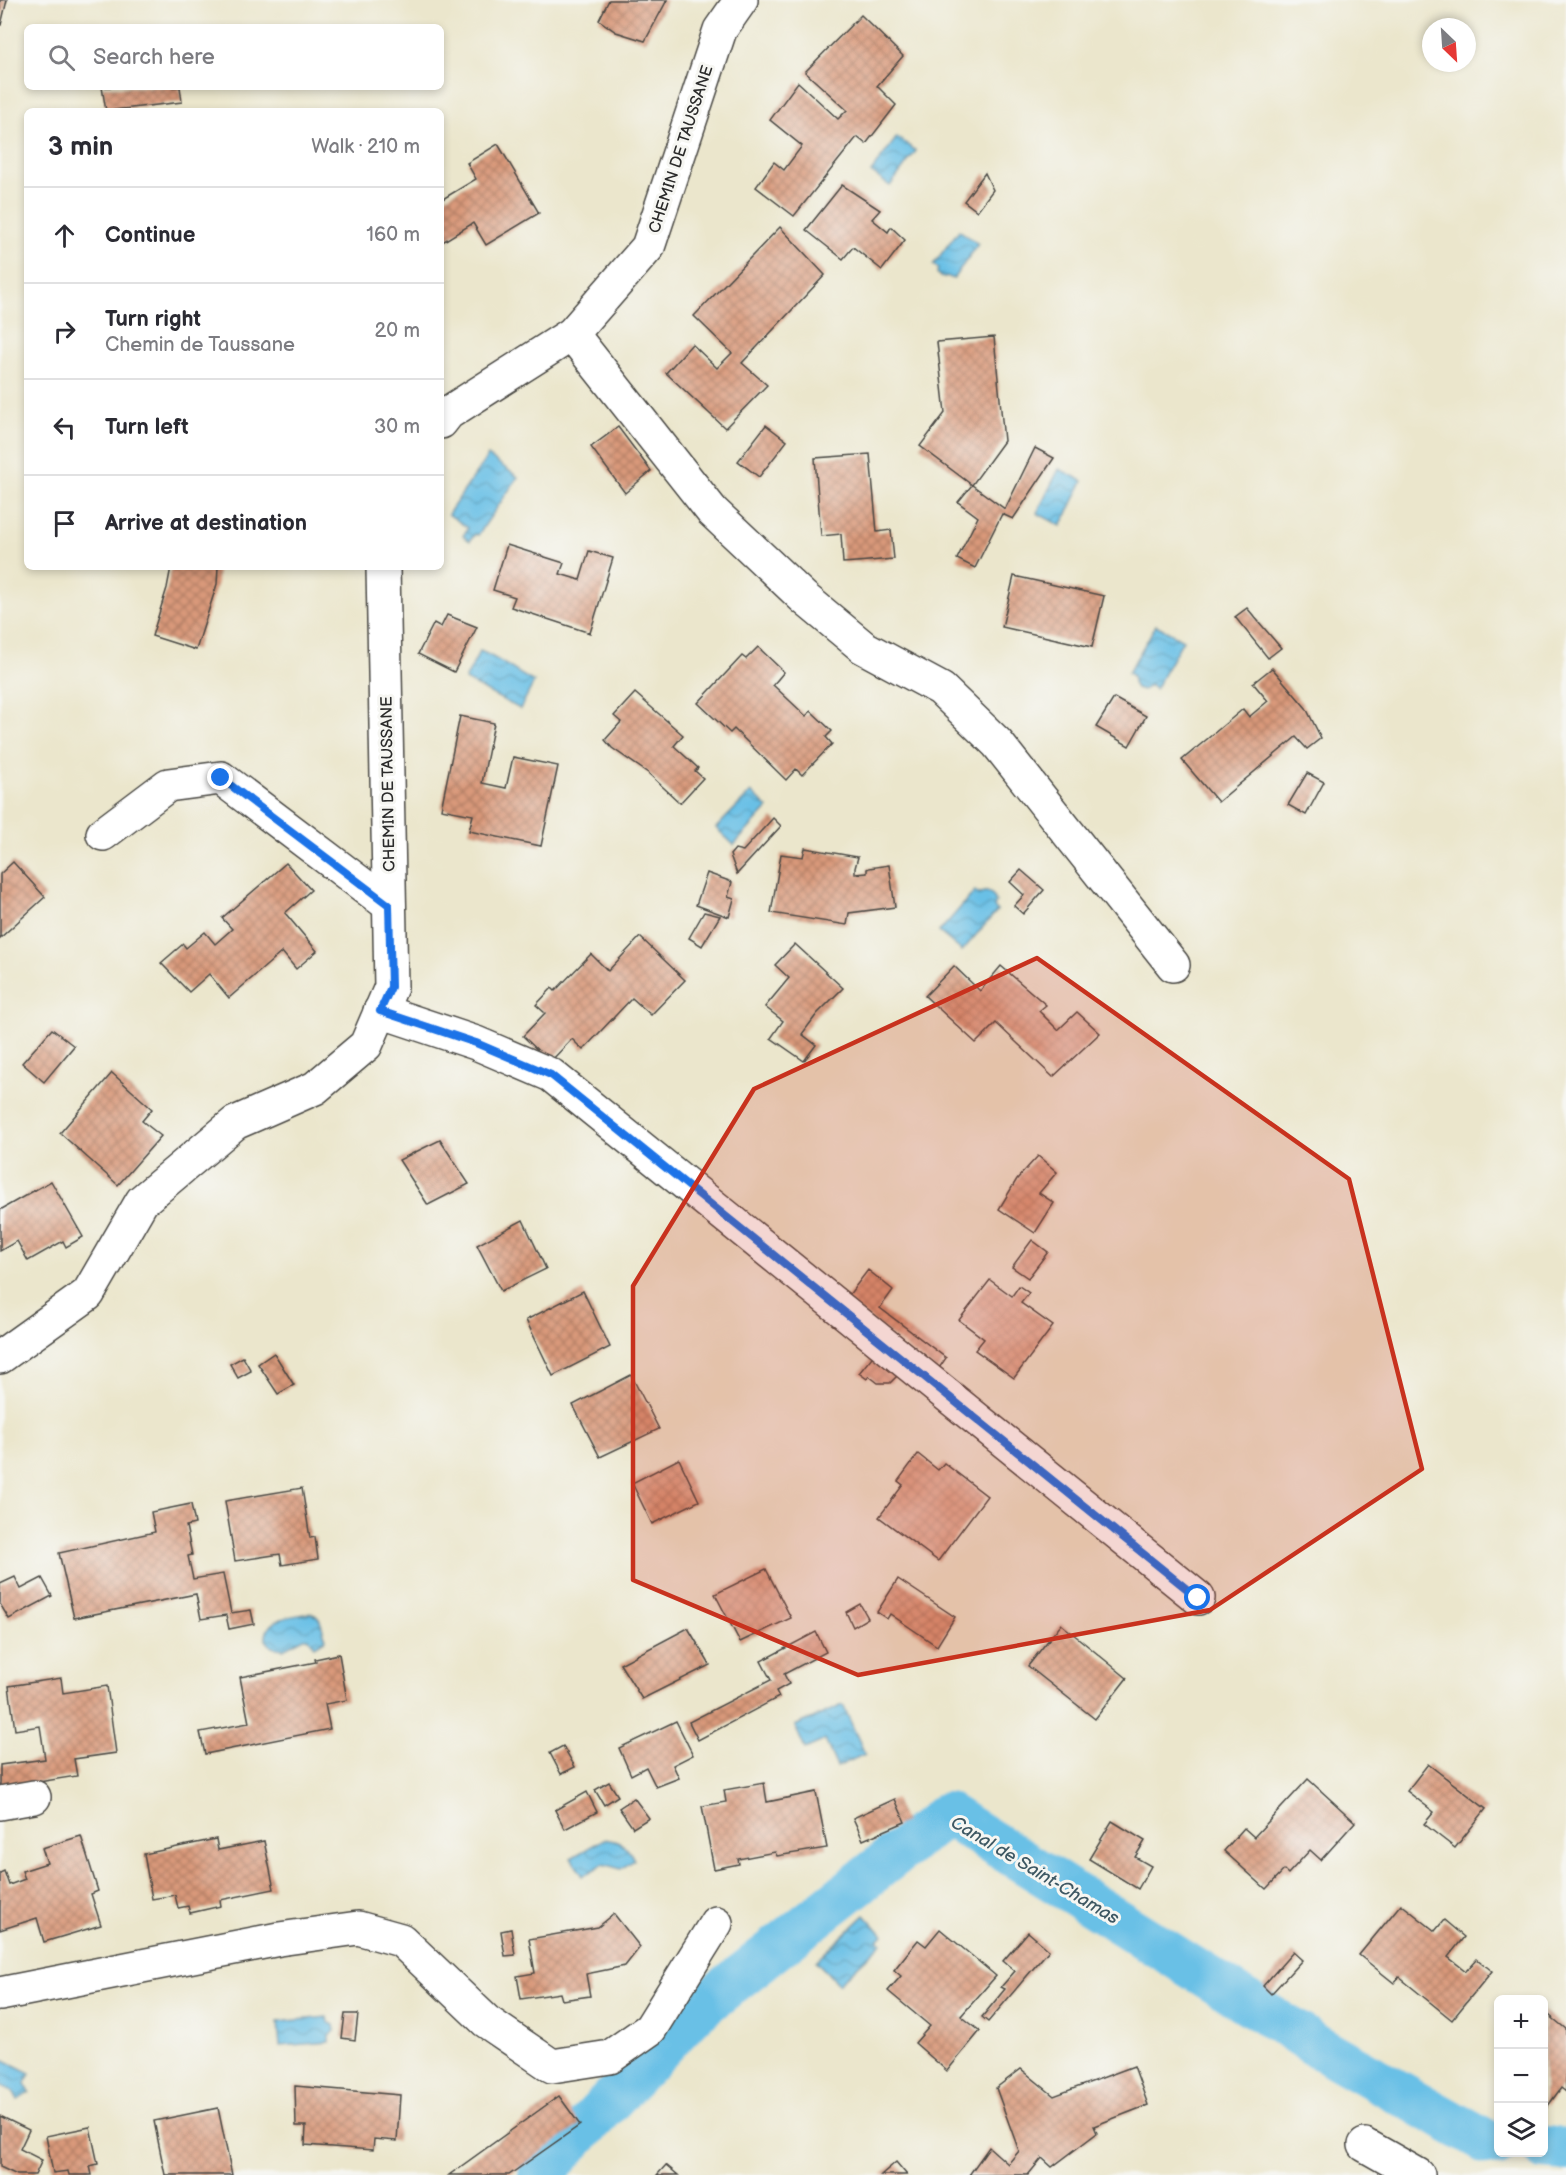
<!DOCTYPE html>
<html lang="en">
<head>
<meta charset="utf-8">
<style>
  body { margin:0; font-family:"Balsamiq Sans",sans-serif; background:#f2f2f3; color:#2b2b33 }
  .controls { position:absolute; right:18px; bottom:18px; display:grid; overflow:hidden; border-radius:9px; box-shadow:0 3px 9px #0003 }
  .controls button { width:54px; height:54px; display:grid; place-items:center; padding:0; border:0; border-bottom:2px solid #e1e1e2; background:#fff; color:#2b2b33; font:30px sans-serif }
  .compass { position:absolute; left:1422px; top:18px; width:54px; height:54px; border-radius:50%; background:#fff; box-shadow:0 3px 9px #0003; rotate:155deg }
  .stop { position:absolute; width:18px; height:18px; margin:-14px; border:4px solid #1a73e8; border-radius:50%; background:#fff }
  .stop.end { background:#1a73e8; border-color:#fff; box-shadow:0 2px 6px #0008 }
  .list { margin:0; padding:0; list-style:none }
  h2 { display:flex; justify-content:space-between; align-items:center; height:78px; margin:0; padding:0 24px; font-size:26px }
  h2 small { font-size:20px; font-weight:400; color:#7c7c81 }
  .list li { display:grid; grid-template-columns:39px 1fr auto; gap:18px; align-items:center; box-sizing:border-box; height:96px; padding:0 24px; border-top:2px solid #e1e1e2 }
  .list b { display:block; font-size:22px; white-space:nowrap }
  .list p { margin:0; font-size:20px; white-space:nowrap; color:#7c7c81 }
  .list em { font-size:20px; font-style:normal; color:#7c7c81 }
  .icon { flex:none; width:33px; height:33px; fill:none; stroke:currentColor; stroke-width:2; stroke-linecap:round; stroke-linejoin:round }
  .map { position:relative; flex:none; width:1566px; height:2175px; overflow:hidden }
  .search { position:absolute; background:#fff; box-shadow:0 3px 9px #0003; left:24px; top:24px; width:420px; height:66px; display:flex; align-items:center; gap:15px; box-sizing:border-box; padding:0 21px; border-radius:9px; color:#7c7c81; font-size:22px }
  .panel { position:absolute; background:#fff; box-shadow:0 3px 9px #0003; left:24px; top:108px; width:420px; height:462px; border-radius:9px }
  .map>svg:first-child { display:block }
  .water { fill:url(#water-waves); stroke:#4a7688; stroke-width:1.5 }
  .lines { fill:none; stroke-linecap:round; stroke-linejoin:round }
  .canal { stroke:#69c0e6; stroke-width:44 }
  .building { fill:url(#building-cross-hatch) }
  .street-casing { stroke:#484743; stroke-width:36 }
  .street { stroke:#fff; stroke-width:33 }
  .route { stroke:#1a73e8; stroke-width:8 }
  .marked { fill:#c8321e; fill-opacity:0.2; stroke:#c8321e; stroke-width:4.5; stroke-linejoin:round }
  .labels { text-anchor:middle; stroke-width:6; stroke-linejoin:round; paint-order:stroke }
  .street-label { font-size:16px; fill:#2b2b2b; stroke:#f6f6f2 }
  .water-label { font-size:18px; font-style:italic; fill:#3e5863; stroke:#f6f6f2 }
</style>
</head>
<body>
<div class="map">
<svg width="1566" height="2175" viewBox="0 0 1566 2175">
  <defs>
    <pattern id="water-waves" width="16" height="10" patternUnits="userSpaceOnUse" patternTransform="scale(1.5)"><rect width="16" height="10" fill="#69c0e6"/><path d="M0 5q4-4 8 0t8 0" fill="none" stroke="#579cbb"/></pattern>
    <pattern id="building-cross-hatch" width="8" height="8" patternUnits="userSpaceOnUse" patternTransform="scale(1.5)"><rect width="8" height="8" fill="#d9997a"/><path d="M0 0l8 8M0 8l8-8" fill="none" stroke="#b07d64"/></pattern>
  </defs>
  <rect width="100%" height="100%" fill="#f6f6f2"/>
  <filter id="ink" filterUnits="userSpaceOnUse"><feTurbulence type="fractalNoise" baseFrequency=".0167" numOctaves="2"/><feDisplacementMap in="SourceGraphic" scale="12" xChannelSelector="R" yChannelSelector="G"/><feConvolveMatrix kernelMatrix="1 2 1 2 8 2 1 2 1" color-interpolation-filters="sRGB"/></filter>
  <filter id="wash" filterUnits="userSpaceOnUse"><feTurbulence type="fractalNoise" baseFrequency=".008" numOctaves="4" result="noise"/><feDisplacementMap in="SourceGraphic" scale="24" xChannelSelector="R" yChannelSelector="G"/><feGaussianBlur stdDeviation="1.35" result="paint"/><feColorMatrix in="noise" values="0 0 0 0 0 0 0 0 0 0 0 0 0 0 0 0 0 1.4 0 .05"/><feComposite in="paint" operator="in"/></filter>
  <g filter="url(#wash)">
    <rect width="100%" height="100%" fill="#ebe6cc"/>
    <g class="water">
      <path d="M 897,137 L 916,151 L 890,186 L 871,172 Z"/>
      <path d="M 959,230 L 978,244 L 953,279 L 947,276 L 944,278 L 940,277 L 937,273 L 938,268 L 933,265 Z"/>
      <path d="M 488,456 L 518,477 L 478,535 L 475,534 L 470,541 L 463,536 L 468,528 L 448,514 Z"/>
      <path d="M 1059,469 L 1083,481 L 1061,526 L 1037,513 Z"/>
      <path d="M 1156,625 L 1183,640 L 1155,689 L 1150,685 L 1143,690 L 1136,688 L 1133,683 L 1133,676 L 1128,673 Z"/>
      <path d="M 480,651 C 500,659 515,672 534,682 L 520,709 L 465,680 Z"/>
      <path d="M 751,792 L 768,808 L 734,845 L 716,828 Z"/>
      <path d="M 975,891 L 979,894 C 988,889 993,893 996,902 L 994,907 L 997,911 L 962,951 L 939,932 Z"/>
      <path d="M 311,1613 C 323,1617 321,1629 326,1639 L 315,1646 L 308,1638 L 304,1638 L 283,1649 L 272,1647 L 266,1640 C 265,1616 292,1617 311,1613 Z"/>
      <path d="M 843,1705 L 865,1754 L 837,1767 L 825,1740 L 805,1749 L 795,1726 Z"/>
      <path d="M 604,1839 C 620,1841 628,1846 634,1860 L 621,1869 L 603,1864 L 583,1876 L 571,1858 Z"/>
      <path d="M 865,1915 L 883,1935 L 878,1940 L 882,1943 L 838,1984 L 816,1961 Z"/>
      <path d="M 327,2017 L 328,2022 L 334,2025 L 335,2031 L 329,2036 L 329,2042 L 280,2046 L 278,2022 Z"/>
      <path d="M 0,2058 L 30,2073 L 25,2084 L 30,2092 L 18,2100 L 13,2091 L 0,2085 Z"/>
    </g>
    <g class="lines">
      <g class="canal">
        <path d="M 1544,2148 L 1566,2150"/>
        <path d="M 540,2175 L 695,2012 L 947,1814 L 1319,2047 L 1488,2143 L 1498,2144"/>
      </g>
    </g>
    <g id="blocks">
      <g class="building">
        <path d="M 0,0 L 7,0 L 1,25 L 0,25 Z"/>
        <path d="M 609,0 L 667,0 L 645,41 L 616,32 L 599,20 Z"/>
        <path d="M 861,15 L 903,56 L 877,86 L 896,105 L 866,144 L 857,137 L 794,216 L 756,187 L 774,162 L 784,170 L 802,146 L 770,120 L 798,82 L 838,119 L 847,110 L 805,72 Z"/>
        <path d="M 102,87 L 180,87 L 182,102 L 106,111 Z"/>
        <path d="M 498,144 L 539,213 L 486,245 L 473,223 L 441,243 L 441,200 L 476,179 L 467,163 Z"/>
        <path d="M 985,173 L 993,190 L 977,211 L 964,201 Z"/>
        <path d="M 842,185 L 880,210 L 872,219 L 888,232 L 891,227 L 905,240 L 882,270 L 853,247 L 843,259 L 806,230 Z"/>
        <path d="M 780,227 L 825,275 L 742,363 L 767,385 L 725,428 L 666,373 L 692,344 L 717,368 L 732,353 L 694,316 Z"/>
        <path d="M 994,337 L 1004,441 L 972,485 L 920,446 L 945,413 L 937,342 Z"/>
        <path d="M 766,425 L 787,441 L 759,477 L 738,461 Z"/>
        <path d="M 618,427 L 651,471 L 625,493 L 591,447 Z"/>
        <path d="M 1035,448 L 1054,458 L 1013,519 L 1002,514 L 975,568 L 957,559 L 978,517 L 958,502 L 972,485 L 1005,509 Z"/>
        <path d="M 870,454 L 877,532 L 891,530 L 894,559 L 843,563 L 841,534 L 821,536 L 815,458 Z"/>
        <path d="M 507,545 L 564,563 L 560,574 L 580,580 L 589,551 L 613,558 L 590,633 L 511,607 L 515,597 L 493,590 Z"/>
        <path d="M 171,567 L 218,567 L 217,584 L 196,650 L 152,636 L 167,588 Z"/>
        <path d="M 1014,576 L 1104,596 L 1092,647 L 1002,627 Z"/>
        <path d="M 1247,608 L 1281,648 L 1268,658 L 1235,617 Z"/>
        <path d="M 447,615 L 477,627 L 454,672 L 418,654 L 434,623 L 441,627 Z"/>
        <path d="M 758,647 L 784,672 L 773,685 L 806,716 L 811,711 L 832,731 L 826,737 L 832,744 L 802,775 L 796,769 L 786,780 L 734,729 L 730,733 L 698,703 L 742,656 L 746,659 Z"/>
        <path d="M 1272,668 L 1306,708 L 1321,738 L 1307,749 L 1296,737 L 1218,802 L 1182,760 L 1243,709 L 1249,717 L 1268,701 L 1253,683 Z"/>
        <path d="M 635,693 L 683,735 L 674,746 L 698,768 L 695,771 L 703,778 L 680,803 L 648,773 L 612,748 L 605,740 L 621,722 L 614,716 Z"/>
        <path d="M 1114,698 L 1146,716 L 1129,746 L 1096,727 Z"/>
        <path d="M 460,716 L 494,723 L 482,783 L 506,788 L 513,757 L 558,766 L 541,846 L 469,831 L 473,815 L 441,809 Z"/>
        <path d="M 1307,773 L 1324,782 L 1306,815 L 1288,805 Z"/>
        <path d="M 773,818 L 781,826 L 737,874 L 730,855 L 735,849 L 743,851 Z"/>
        <path d="M 805,848 L 858,857 L 855,868 L 855,874 L 867,873 L 867,869 L 869,868 L 889,865 L 895,907 L 849,913 L 847,925 L 771,913 L 781,854 L 803,857 Z"/>
        <path d="M 13,862 L 45,897 L 0,938 L 0,874 Z"/>
        <path d="M 286,863 L 311,890 L 285,913 L 317,951 L 296,969 L 282,952 L 229,998 L 209,974 L 189,992 L 161,963 L 183,944 L 186,948 L 205,932 L 215,944 L 232,929 L 222,918 Z"/>
        <path d="M 1021,870 L 1044,890 L 1023,914 L 1014,906 L 1024,895 L 1010,882 Z"/>
        <path d="M 707,873 L 732,882 L 728,897 L 734,899 L 729,917 L 696,905 Z"/>
        <path d="M 704,912 L 720,916 L 702,946 L 689,938 Z"/>
        <path d="M 640,937 L 685,980 L 651,1015 L 632,998 L 583,1050 L 572,1039 L 550,1062 L 523,1036 L 545,1013 L 536,1005 L 552,988 L 555,991 L 591,954 L 608,971 Z"/>
        <path d="M 795,944 L 843,988 L 817,1014 L 802,1034 L 816,1045 L 804,1061 L 771,1038 L 783,1021 L 765,1007 L 789,978 L 775,965 Z"/>
        <path d="M 954,966 L 980,991 L 1001,966 L 1046,1005 L 1039,1011 L 1058,1030 L 1077,1012 L 1100,1033 L 1053,1077 L 996,1023 L 976,1043 L 925,996 Z"/>
        <path d="M 52,1029 L 74,1046 L 44,1082 L 22,1063 Z"/>
        <path d="M 112,1073 L 152,1109 L 142,1121 L 161,1136 L 118,1185 L 60,1133 Z"/>
        <path d="M 440,1140 L 469,1184 L 428,1205 L 399,1160 Z"/>
        <path d="M 1038,1156 L 1057,1172 L 1039,1193 L 1054,1203 L 1035,1233 L 999,1209 L 1017,1179 Z"/>
        <path d="M 51,1181 L 83,1237 L 66,1247 L 63,1241 L 28,1261 L 17,1241 L 0,1251 L 0,1210 Z"/>
        <path d="M 523,1220 L 546,1269 L 501,1291 L 477,1245 Z"/>
        <path d="M 1032,1240 L 1048,1252 L 1028,1278 L 1012,1267 Z"/>
        <path d="M 868,1270 L 893,1290 L 880,1308 L 946,1358 L 937,1371 L 845,1300 Z"/>
        <path d="M 990,1280 L 1012,1296 L 1019,1286 L 1029,1293 L 1021,1303 L 1053,1326 L 1014,1378 L 975,1350 L 984,1339 L 959,1320 Z"/>
        <path d="M 583,1291 L 610,1347 L 553,1376 L 526,1320 Z"/>
        <path d="M 876,1352 L 899,1374 L 890,1383 L 878,1383 L 869,1376 L 867,1379 L 859,1373 Z"/>
        <path d="M 274,1353 L 294,1385 L 278,1394 L 258,1364 Z"/>
        <path d="M 243,1357 L 251,1371 L 238,1378 L 230,1364 Z"/>
        <path d="M 631,1375 L 659,1429 L 600,1457 L 573,1405 Z"/>
        <path d="M 918,1454 L 938,1470 L 944,1463 L 987,1496 L 938,1561 L 879,1517 L 903,1485 L 898,1481 Z"/>
        <path d="M 679,1459 L 699,1501 L 652,1524 L 632,1483 Z"/>
        <path d="M 302,1488 L 310,1538 L 315,1537 L 318,1559 L 282,1565 L 280,1554 L 235,1561 L 225,1501 Z"/>
        <path d="M 191,1504 L 195,1524 L 186,1526 L 192,1555 L 188,1556 L 193,1579 L 223,1574 L 231,1613 L 251,1610 L 254,1624 L 229,1629 L 226,1615 L 201,1619 L 196,1594 L 74,1618 L 59,1553 L 155,1532 L 151,1512 Z"/>
        <path d="M 766,1569 L 791,1618 L 740,1642 L 715,1594 Z"/>
        <path d="M 15,1577 L 21,1589 L 42,1578 L 52,1596 L 9,1619 L 0,1604 L 0,1584 Z"/>
        <path d="M 898,1579 L 955,1617 L 937,1646 L 890,1614 L 887,1619 L 877,1612 Z"/>
        <path d="M 860,1604 L 868,1618 L 853,1627 L 846,1612 Z"/>
        <path d="M 1061,1624 L 1127,1678 L 1095,1719 L 1028,1666 Z"/>
        <path d="M 688,1628 L 710,1665 L 642,1699 L 620,1664 Z"/>
        <path d="M 816,1632 L 826,1652 L 784,1674 L 789,1684 L 776,1691 L 779,1697 L 698,1740 L 689,1722 L 771,1680 L 761,1661 Z"/>
        <path d="M 339,1654 L 347,1700 L 325,1704 L 330,1729 L 205,1754 L 200,1732 L 249,1723 L 240,1677 L 316,1662 L 315,1659 Z"/>
        <path d="M 61,1678 L 63,1693 L 107,1686 L 116,1753 L 74,1759 L 77,1776 L 0,1788 L 0,1765 L 45,1759 L 40,1726 L 15,1730 L 9,1686 Z"/>
        <path d="M 676,1721 L 693,1755 L 673,1765 L 679,1778 L 656,1787 L 646,1767 L 631,1775 L 619,1748 Z"/>
        <path d="M 563,1746 L 575,1767 L 561,1774 L 550,1753 Z"/>
        <path d="M 1428,1764 L 1486,1809 L 1455,1848 L 1424,1824 L 1434,1812 L 1407,1791 Z"/>
        <path d="M 1308,1779 L 1355,1822 L 1321,1860 L 1310,1850 L 1288,1874 L 1284,1870 L 1266,1889 L 1224,1851 L 1244,1828 L 1254,1837 Z"/>
        <path d="M 609,1782 L 618,1796 L 604,1805 L 595,1790 Z"/>
        <path d="M 764,1783 L 767,1802 L 816,1792 L 827,1848 L 777,1856 L 775,1852 L 738,1859 L 739,1864 L 714,1869 L 702,1806 L 726,1802 L 724,1790 Z"/>
        <path d="M 587,1792 L 597,1812 L 565,1829 L 555,1810 Z"/>
        <path d="M 634,1798 L 649,1818 L 633,1828 L 619,1808 Z"/>
        <path d="M 895,1799 L 905,1822 L 863,1840 L 853,1818 Z"/>
        <path d="M 1112,1821 L 1145,1841 L 1135,1857 L 1151,1866 L 1138,1889 L 1089,1859 Z"/>
        <path d="M 81,1836 L 98,1891 L 91,1894 L 101,1925 L 44,1942 L 37,1918 L 0,1930 L 0,1873 L 4,1871 L 9,1885 L 25,1879 L 22,1871 L 47,1863 L 42,1848 Z"/>
        <path d="M 216,1839 L 218,1850 L 264,1841 L 274,1889 L 220,1900 L 221,1906 L 190,1913 L 188,1906 L 178,1908 L 175,1895 L 152,1899 L 144,1854 Z"/>
        <path d="M 1401,1904 L 1435,1931 L 1444,1920 L 1464,1937 L 1448,1957 L 1466,1971 L 1477,1959 L 1492,1971 L 1452,2020 L 1399,1977 L 1394,1983 L 1359,1955 Z"/>
        <path d="M 614,1914 L 640,1947 L 625,1966 L 586,1974 L 590,1996 L 562,2000 L 560,1993 L 521,1999 L 517,1976 L 535,1973 L 529,1939 L 598,1927 Z"/>
        <path d="M 511,1929 L 515,1955 L 505,1956 L 501,1931 Z"/>
        <path d="M 940,1929 L 996,1976 L 961,2016 L 980,2031 L 947,2071 L 915,2043 L 930,2026 L 888,1991 L 901,1976 L 894,1970 L 918,1940 L 926,1946 Z"/>
        <path d="M 1028,1932 L 1049,1950 L 988,2022 L 982,2017 L 1005,1989 L 1001,1987 L 1015,1971 L 1003,1961 Z"/>
        <path d="M 1293,1952 L 1302,1960 L 1271,1994 L 1263,1986 Z"/>
        <path d="M 1544,2011 L 1566,2029 L 1566,2092 L 1561,2088 L 1547,2107 L 1544,2104 Z"/>
        <path d="M 345,2014 L 358,2014 L 355,2040 L 342,2038 Z"/>
        <path d="M 1134,2066 L 1148,2105 L 1094,2126 L 1097,2133 L 1052,2167 L 1042,2158 L 1028,2175 L 969,2175 L 989,2147 L 1008,2164 L 1019,2151 L 996,2088 L 1021,2069 L 1054,2096 Z"/>
        <path d="M 295,2086 L 400,2095 L 397,2141 L 374,2139 L 373,2150 L 305,2145 L 306,2126 L 296,2126 Z"/>
        <path d="M 559,2096 L 580,2125 L 509,2175 L 449,2175 Z"/>
        <path d="M 218,2108 L 232,2175 L 165,2175 L 154,2121 Z"/>
        <path d="M 0,2116 L 29,2130 L 20,2149 L 42,2160 L 35,2175 L 17,2175 L 0,2167 Z"/>
        <path d="M 90,2127 L 98,2164 L 90,2166 L 92,2175 L 69,2175 L 68,2171 L 53,2173 L 46,2136 Z"/>
        <path d="M 896,2162 L 907,2175 L 881,2175 Z"/>
        <path d="M 666,2165 L 678,2175 L 657,2175 Z"/>
      </g>
    </g>
  </g>
  <g filter="url(#ink)">
    <use href="#blocks" fill-opacity="0" stroke="#484743" stroke-width="1.5"/>
    <g class="lines">
      <g class="street-casing">
        <g id="street">
          <path d="M 572,334 L 712,511 L 804,598 L 863,647 L 941,689 L 997,743 L 1173,965"/>
          <path d="M 441,422 L 448,413 L 572,334 L 648,247 L 720,30 L 741,0"/>
          <path d="M 103,834 L 168,785 L 221,778 L 389,905"/>
          <path d="M 380,1011 L 476,1043 L 551,1075 L 1198,1598"/>
          <path d="M 0,1357 L 88,1294 L 142,1201 L 235,1123 L 315,1088 L 366,1045 L 391,987 L 383,567"/>
          <path d="M 0,1803 L 34,1797"/>
          <path d="M 0,1994 L 279,1939 L 358,1928 L 401,1940 L 486,2021 L 552,2066 L 610,2057 L 650,2029 L 716,1923"/>
          <path d="M 1365,2145 L 1418,2175"/>
        </g>
      </g>
      <use href="#street" class="street"/>
    </g>
  </g>
  <g class="lines" filter="url(#ink)">
    <path class="route" d="M 221,778 L 389,905 L 391,987 L 380,1011 L 476,1043 L 551,1075 L 1198,1598"/>
  </g>
  <path class="marked" d="M 1037,958 L 1349,1179 L 1422,1469 L 1210,1610 L 858,1675 L 633,1580 L 633,1286 L 754,1089 Z"/>
  <g class="labels">
    <g class="street-label">
      <text transform="translate(680 149) rotate(-72)" y="6">CHEMIN DE TAUSSANE</text>
      <text transform="translate(387 784) rotate(-91)" y="6">CHEMIN DE TAUSSANE</text>
    </g>
    <g class="water-label">
      <text transform="translate(1035 1870) rotate(31)" y="6">Canal de Saint-Chamas</text>
    </g>
  </g>
</svg>
<div class="controls">
<button>+</button>
<button>−</button>
<button><svg class="icon" aria-label="layers" viewBox="0 0 24 24"><path d="M12 4l9 5-9 5-9-5zM3 14l9 5 9-5"/></svg></button>
</div>
<svg class="compass" viewBox="-18 -18 36 36"><path d="M0-13l5 13h-10z" fill="#e53935"/><path d="M0 13l5-13h-10z" fill="#7c7c81"/></svg>
<div class="stop" style="left:1198px;top:1598px"></div>
<div class="stop end" style="left:221px;top:778px"></div>
<div class="search"><svg class="icon" aria-label="search" viewBox="0 0 24 24"><circle cx="10" cy="10" r="6"/><path d="M15 15l6 6"/></svg>Search here</div>
<section class="panel">
<h2>3 min<small>Walk · 210 m</small></h2>
<ul class="list">
<li><svg class="icon" aria-label="ahead" viewBox="0 0 24 24"><path d="M12 20V5M6 11l6-6 6 6"/></svg><div><b>Continue</b></div><em>160 m</em></li>
<li><svg class="icon" aria-label="right" viewBox="0 0 24 24"><path d="M7 20v-9h11M14 6l5 5-5 5"/></svg><div><b>Turn right</b><p>Chemin de Taussane</p></div><em>20 m</em></li>
<li><svg class="icon" aria-label="left" viewBox="0 0 24 24"><path d="M17 20v-9H6M10 6l-5 5 5 5"/></svg><div><b>Turn left</b></div><em>30 m</em></li>
<li><svg class="icon" aria-label="arrive" viewBox="0 0 24 24"><path d="M6 21V4h12l-3 4 3 4H6"/></svg><div><b>Arrive at destination</b></div></li>
</ul>
</section>
</div>
</body>
</html>
